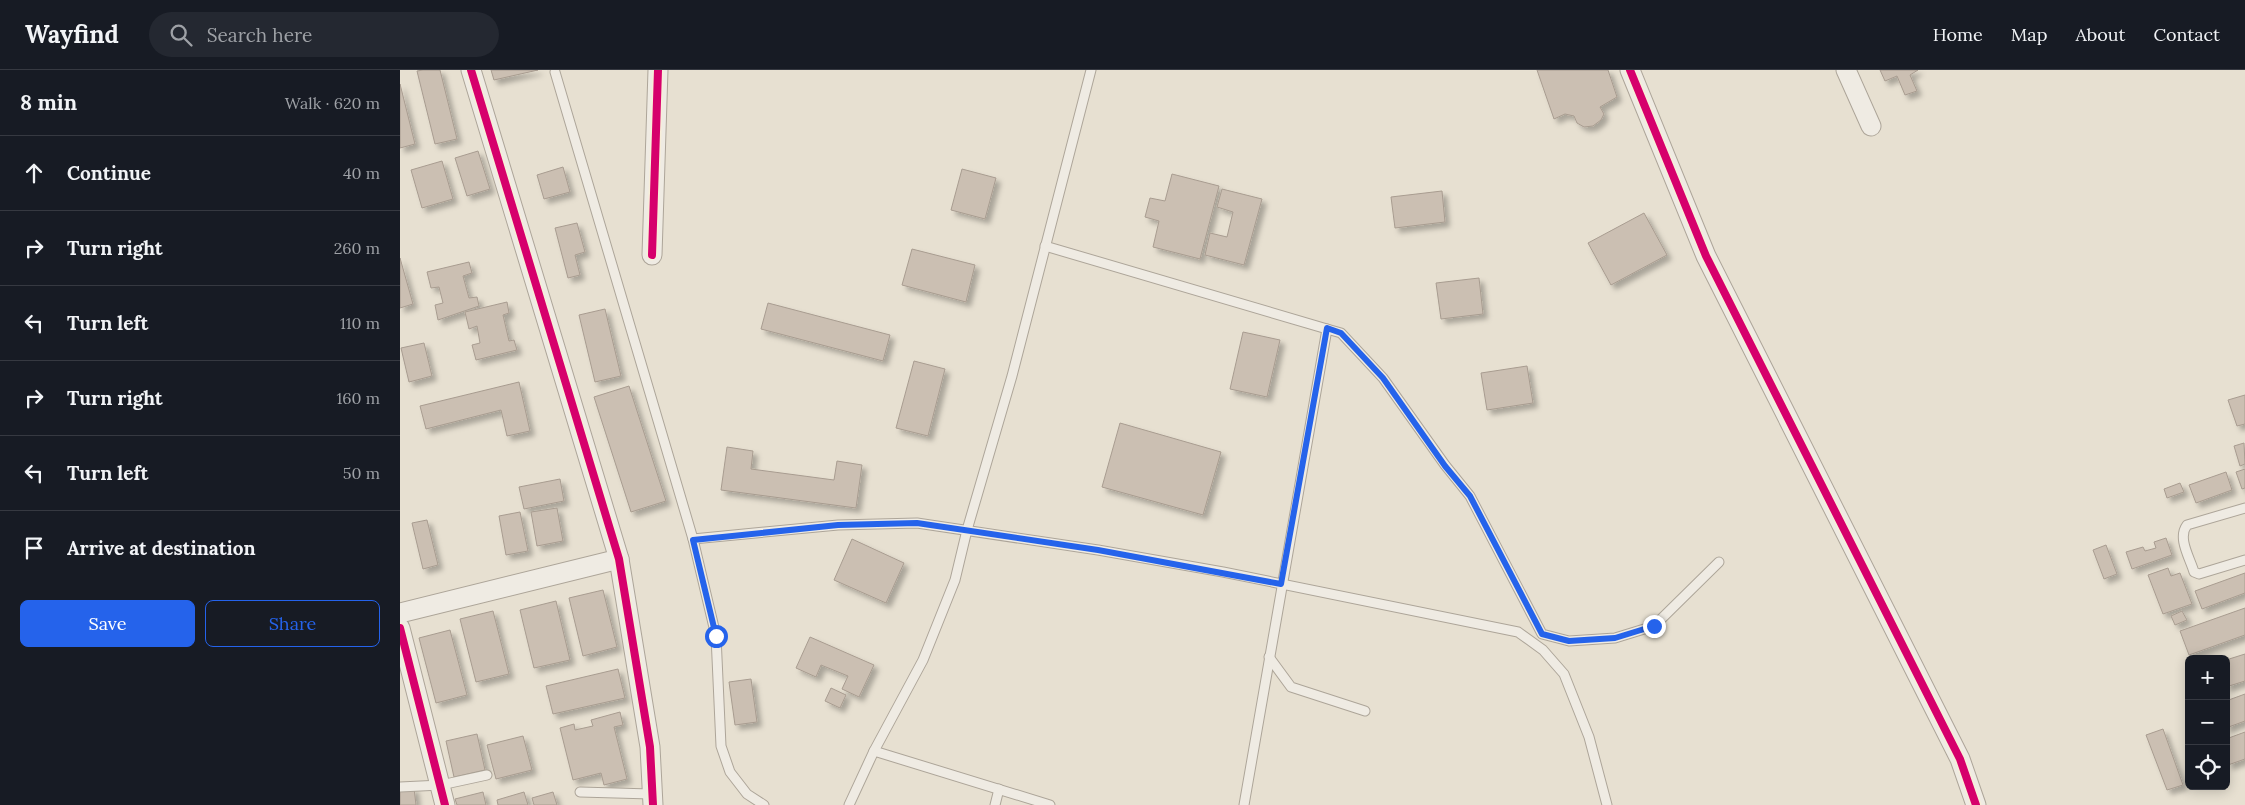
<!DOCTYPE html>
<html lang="en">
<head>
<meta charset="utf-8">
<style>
  body { margin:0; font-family:Lora,serif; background:#242831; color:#f1f3f6 }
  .controls { position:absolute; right:15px; bottom:15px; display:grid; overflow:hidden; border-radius:8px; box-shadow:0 2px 12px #0003 }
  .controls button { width:45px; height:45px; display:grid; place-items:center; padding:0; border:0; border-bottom:1px solid #363941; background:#171b24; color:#f1f3f6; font:25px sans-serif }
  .stop { position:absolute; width:15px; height:15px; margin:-11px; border:4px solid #2563eb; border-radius:50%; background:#fff }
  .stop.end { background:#2563eb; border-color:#fff; box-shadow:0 1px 5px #0008 }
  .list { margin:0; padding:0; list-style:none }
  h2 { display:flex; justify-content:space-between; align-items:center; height:65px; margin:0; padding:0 20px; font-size:21px }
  h2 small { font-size:16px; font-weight:400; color:#9ea1a6 }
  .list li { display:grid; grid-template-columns:32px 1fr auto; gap:15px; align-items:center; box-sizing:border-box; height:75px; padding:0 20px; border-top:1px solid #363941 }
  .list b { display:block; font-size:19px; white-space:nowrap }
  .list em { font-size:16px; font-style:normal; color:#9ea1a6 }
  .actions { display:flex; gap:10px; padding:15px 20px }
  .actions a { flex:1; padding:11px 0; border:1px solid #2563eb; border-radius:8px; text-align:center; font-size:18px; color:#2563eb }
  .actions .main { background:#2563eb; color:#fff }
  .icon { flex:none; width:28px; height:28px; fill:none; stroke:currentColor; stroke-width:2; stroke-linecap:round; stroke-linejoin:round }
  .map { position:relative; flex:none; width:1845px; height:735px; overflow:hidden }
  header { display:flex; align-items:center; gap:30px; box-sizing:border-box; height:70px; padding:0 25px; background:#171b24; border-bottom:1px solid #363941 }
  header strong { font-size:24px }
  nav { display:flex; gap:28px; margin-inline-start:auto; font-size:18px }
  .search { width:350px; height:45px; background:#242831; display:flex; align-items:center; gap:12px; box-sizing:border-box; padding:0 18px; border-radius:28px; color:#9ea1a6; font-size:19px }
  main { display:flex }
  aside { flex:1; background:#171b24 }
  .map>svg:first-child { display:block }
  .building { fill:#cbbfb2; stroke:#a89c90; filter:url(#shadow) }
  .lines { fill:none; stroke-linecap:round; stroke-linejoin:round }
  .lane-casing { stroke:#ada599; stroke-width:11 }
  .street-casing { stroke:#ada599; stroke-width:21 }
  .lane { stroke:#efebe3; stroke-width:9 }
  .street { stroke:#efebe3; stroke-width:19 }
  .cycleway-casing { stroke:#f7eed8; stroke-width:11 }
  .cycleway { stroke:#d6006c; stroke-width:8 }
  .route { stroke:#2563eb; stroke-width:6 }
</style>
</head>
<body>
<header>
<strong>Wayfind</strong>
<div class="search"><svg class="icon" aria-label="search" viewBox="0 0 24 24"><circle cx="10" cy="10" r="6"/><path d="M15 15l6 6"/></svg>Search here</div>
<nav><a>Home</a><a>Map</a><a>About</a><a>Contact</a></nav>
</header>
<main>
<aside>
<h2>8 min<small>Walk · 620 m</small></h2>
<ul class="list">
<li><svg class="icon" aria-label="ahead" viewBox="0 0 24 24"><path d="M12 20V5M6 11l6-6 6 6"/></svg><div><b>Continue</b></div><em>40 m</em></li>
<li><svg class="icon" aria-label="right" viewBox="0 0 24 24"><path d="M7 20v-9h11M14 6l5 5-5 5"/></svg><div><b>Turn right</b></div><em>260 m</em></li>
<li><svg class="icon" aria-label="left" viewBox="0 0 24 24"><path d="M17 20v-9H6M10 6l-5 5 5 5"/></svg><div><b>Turn left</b></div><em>110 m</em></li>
<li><svg class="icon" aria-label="right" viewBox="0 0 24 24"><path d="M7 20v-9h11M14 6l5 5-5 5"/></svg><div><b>Turn right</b></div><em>160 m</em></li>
<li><svg class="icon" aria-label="left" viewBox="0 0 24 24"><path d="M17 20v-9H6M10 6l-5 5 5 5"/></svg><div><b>Turn left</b></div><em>50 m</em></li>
<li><svg class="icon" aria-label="arrive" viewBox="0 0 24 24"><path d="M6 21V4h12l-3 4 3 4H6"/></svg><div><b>Arrive at destination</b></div></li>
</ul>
<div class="actions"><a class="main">Save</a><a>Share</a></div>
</aside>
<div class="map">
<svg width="1845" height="735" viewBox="0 0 1845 735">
  <defs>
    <filter id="shadow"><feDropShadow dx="4.5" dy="4.5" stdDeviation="2.5" flood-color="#0004"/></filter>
  </defs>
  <rect width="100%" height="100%" fill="#e7e0d1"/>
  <g class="building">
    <path d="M 23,0 L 40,0 L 57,69 L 35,74 L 17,1 Z"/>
    <path d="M 91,0 L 138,0 L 94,10 Z"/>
    <path d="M 1137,0 L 1208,0 L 1217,27 L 1200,37 L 1204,44 L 1201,50 L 1193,56 L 1184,57 L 1177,53 L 1174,46 L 1165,44 L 1154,49 Z"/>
    <path d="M 1480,0 L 1518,0 L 1510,5 L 1517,21 L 1505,25 L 1497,6 L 1485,11 Z"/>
    <path d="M 0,14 L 15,74 L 0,78 Z"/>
    <path d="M 78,81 L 90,119 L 67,126 L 55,88 Z"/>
    <path d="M 42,91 L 53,129 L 22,138 L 11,100 Z"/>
    <path d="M 163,97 L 170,122 L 144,129 L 137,105 Z"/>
    <path d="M 562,99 L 596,108 L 585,149 L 551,140 Z"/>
    <path d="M 772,104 L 819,116 L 800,189 L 753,177 L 759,151 L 745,147 L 750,128 L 765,131 Z"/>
    <path d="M 822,119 L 862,129 L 844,195 L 805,185 L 810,163 L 827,167 L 833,142 L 817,137 Z"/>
    <path d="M 1042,121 L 1045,152 L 995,158 L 991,127 Z"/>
    <path d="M 1244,143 L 1267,185 L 1211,215 L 1188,173 Z"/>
    <path d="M 177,153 L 185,182 L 175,185 L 180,205 L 168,208 L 155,158 Z"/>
    <path d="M 512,179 L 575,195 L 566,232 L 502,215 Z"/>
    <path d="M 0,188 L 13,234 L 0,238 Z"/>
    <path d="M 69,192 L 72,203 L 63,206 L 69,228 L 77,227 L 79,236 L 38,250 L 35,235 L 43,233 L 39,217 L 31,218 L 27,202 Z"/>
    <path d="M 1079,208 L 1083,244 L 1041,249 L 1036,213 Z"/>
    <path d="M 107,232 L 109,243 L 103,245 L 109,271 L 114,270 L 117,280 L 76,290 L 72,275 L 80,273 L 77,256 L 69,259 L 65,242 Z"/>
    <path d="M 368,233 L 490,265 L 483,291 L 361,259 Z"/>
    <path d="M 205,239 L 221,306 L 195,312 L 179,245 Z"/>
    <path d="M 843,262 L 880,270 L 867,327 L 830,319 Z"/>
    <path d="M 24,273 L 32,306 L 9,312 L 1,278 Z"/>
    <path d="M 514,291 L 545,299 L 528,366 L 496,358 Z"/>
    <path d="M 1127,296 L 1133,333 L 1087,340 L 1081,303 Z"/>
    <path d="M 119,312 L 130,361 L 107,366 L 101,340 L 26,359 L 20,336 Z"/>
    <path d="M 229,316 L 266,431 L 231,442 L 194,327 Z"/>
    <path d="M 1845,325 L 1845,354 L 1837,356 L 1828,330 Z"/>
    <path d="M 720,353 L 821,382 L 803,445 L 702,417 Z"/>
    <path d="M 1844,373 L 1845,394 L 1840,396 L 1834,376 Z"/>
    <path d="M 327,377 L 353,381 L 351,399 L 434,410 L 437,391 L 462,395 L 456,438 L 321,420 Z"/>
    <path d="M 1845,399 L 1845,418 L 1842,419 L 1836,402 Z"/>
    <path d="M 1826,402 L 1832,420 L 1796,433 L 1789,415 Z"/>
    <path d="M 160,409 L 164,431 L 124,439 L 119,417 Z"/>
    <path d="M 1780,413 L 1784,422 L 1767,428 L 1764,419 Z"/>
    <path d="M 157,438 L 163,471 L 137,476 L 131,442 Z"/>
    <path d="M 120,442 L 128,481 L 106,485 L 99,446 Z"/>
    <path d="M 27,450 L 38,495 L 23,499 L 12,453 Z"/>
    <path d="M 1766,468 L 1772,485 L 1732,499 L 1726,482 L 1743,477 L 1745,481 L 1756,478 L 1754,472 Z"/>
    <path d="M 452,469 L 504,493 L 486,533 L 434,510 Z"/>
    <path d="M 1706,475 L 1717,504 L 1704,509 L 1693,480 Z"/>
    <path d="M 1768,498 L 1771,506 L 1780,503 L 1792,534 L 1763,544 L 1748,505 Z"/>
    <path d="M 1845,503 L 1845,523 L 1802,539 L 1795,521 Z"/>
    <path d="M 203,520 L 217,577 L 183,586 L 169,528 Z"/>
    <path d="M 156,531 L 170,590 L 134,598 L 120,540 Z"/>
    <path d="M 1845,538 L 1845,565 L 1789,585 L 1780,561 Z"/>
    <path d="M 93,541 L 109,604 L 76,612 L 60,549 Z"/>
    <path d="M 1782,541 L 1787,550 L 1775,555 L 1771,546 Z"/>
    <path d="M 50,560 L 67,625 L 36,633 L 19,568 Z"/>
    <path d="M 410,567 L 474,595 L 459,627 L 442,619 L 448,606 L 421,595 L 416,607 L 396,598 Z"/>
    <path d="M 1845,584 L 1845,611 L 1826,617 L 1826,590 Z"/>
    <path d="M 218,599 L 225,628 L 153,644 L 146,616 Z"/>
    <path d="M 351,609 L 357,652 L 335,655 L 329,612 Z"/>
    <path d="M 431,618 L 446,625 L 440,638 L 425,631 Z"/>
    <path d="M 1845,624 L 1845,651 L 1826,658 L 1826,631 Z"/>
    <path d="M 220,642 L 223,655 L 214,657 L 227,709 L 204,715 L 201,703 L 173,710 L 160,658 L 174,654 L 175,660 L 193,656 L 191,650 Z"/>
    <path d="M 1763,659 L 1783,715 L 1767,720 L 1746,665 Z"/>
    <path d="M 1845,662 L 1845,689 L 1828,695 L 1826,669 Z"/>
    <path d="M 77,664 L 85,700 L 54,707 L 46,671 Z"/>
    <path d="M 123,666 L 132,700 L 96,709 L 87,675 Z"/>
    <path d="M 14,718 L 16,735 L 0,735 L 0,719 Z"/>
    <path d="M 83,722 L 86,735 L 57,735 L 55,729 Z"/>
    <path d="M 124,722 L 128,735 L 98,735 L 97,730 Z"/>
    <path d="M 153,722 L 157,735 L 134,735 L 132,728 Z"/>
  </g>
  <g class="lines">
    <g class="lane-casing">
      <g id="lane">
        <path d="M 155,2 L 293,469 L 316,566 L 321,676 L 330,702 L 347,724 L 364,735"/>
        <path d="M 645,176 L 927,259 L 844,735"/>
        <path d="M 927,259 L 941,263 L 983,308 L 1045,395 L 1070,426 L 1142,564 L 1169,571 L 1215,568 L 1254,556 L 1319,492"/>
        <path d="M 1845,438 L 1787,455 C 1777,468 1790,488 1794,502 L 1799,504 L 1845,490"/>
        <path d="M 293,469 L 438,455 L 517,453 L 698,480 L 823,502 L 1118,562 L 1143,580 L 1164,604 L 1189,667 L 1207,735"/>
        <path d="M 869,587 L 891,617 L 965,641"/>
        <path d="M 474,681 L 650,735"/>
        <path d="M 0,717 L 41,715 L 87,705"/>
        <path d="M 180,722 L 251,724"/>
        <path d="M 449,735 L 474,681 L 523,590 L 555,510 L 567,460 L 612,306 L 691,0"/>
        <path d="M 595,735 L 599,719"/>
      </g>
    </g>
    <g class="street-casing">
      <g id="street">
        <path d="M 71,0 L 219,489 L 250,677 L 253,735"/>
        <path d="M 1230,0 L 1306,186 L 1560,689 L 1576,735"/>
        <path d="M 1446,0 L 1471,56"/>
        <path d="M 252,185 L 258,0"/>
        <path d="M 0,543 L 219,489"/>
        <path d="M 0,558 L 45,735"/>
      </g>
    </g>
    <use href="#lane" class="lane"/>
    <use href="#street" class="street"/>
    <g class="cycleway-casing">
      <g id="cycleway">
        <path d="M 71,0 L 219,489 L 250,677 L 253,735"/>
        <path d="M 1230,0 L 1306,186 L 1560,689 L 1576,735"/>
        <path d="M 252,185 L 258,0"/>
        <path d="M 0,558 L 45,735"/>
      </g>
    </g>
    <use href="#cycleway" class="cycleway"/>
  </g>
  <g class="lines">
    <path class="route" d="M 316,566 L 293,470 L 438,455 L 517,453 L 698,480 L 881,514 L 927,258 L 941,263 L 983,308 L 1045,396 L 1070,426 L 1142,564 L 1169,571 L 1215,568 L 1254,556"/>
  </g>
</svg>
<div class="controls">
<button>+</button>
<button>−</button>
<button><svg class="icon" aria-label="locate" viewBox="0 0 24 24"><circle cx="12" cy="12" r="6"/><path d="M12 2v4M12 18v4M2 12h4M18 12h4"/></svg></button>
</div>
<div class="stop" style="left:316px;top:566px"></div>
<div class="stop end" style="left:1254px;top:556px"></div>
</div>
</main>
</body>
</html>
